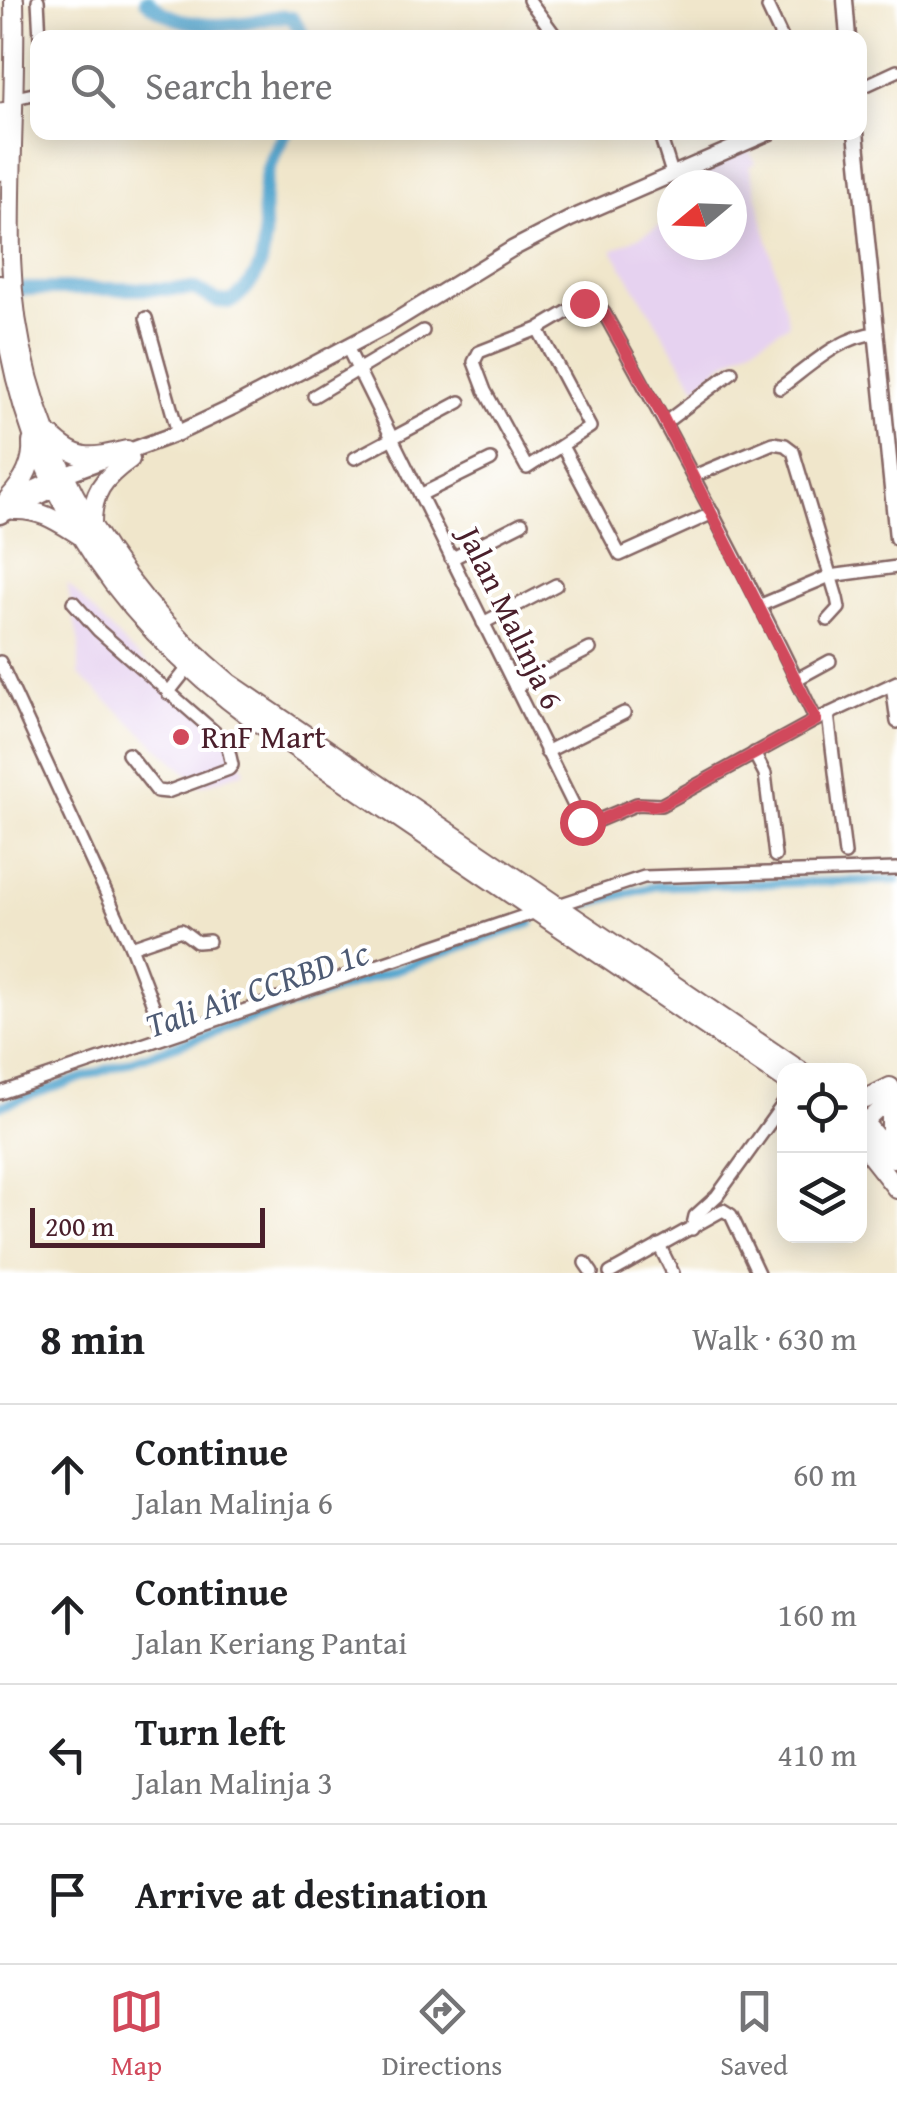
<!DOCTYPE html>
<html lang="en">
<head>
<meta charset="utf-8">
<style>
  body { margin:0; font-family:"Gentium Book Plus",serif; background:#f2f2f2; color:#202124 }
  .controls { position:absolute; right:30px; bottom:30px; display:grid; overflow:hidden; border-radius:20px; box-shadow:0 5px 25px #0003 }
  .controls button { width:90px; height:90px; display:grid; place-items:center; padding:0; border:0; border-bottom:2px solid #e0e0e0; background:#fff; color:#202124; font:50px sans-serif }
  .compass { position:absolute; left:657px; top:170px; width:90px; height:90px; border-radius:50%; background:#fff; box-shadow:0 5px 25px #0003; rotate:251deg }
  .scale { position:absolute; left:30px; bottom:25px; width:235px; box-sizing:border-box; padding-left:10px; border:5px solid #4a1f2b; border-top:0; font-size:28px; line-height:35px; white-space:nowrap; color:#4a1f2b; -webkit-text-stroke:8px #fff; paint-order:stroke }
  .stop { position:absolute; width:30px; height:30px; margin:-22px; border:8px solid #d1495b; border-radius:50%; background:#fff }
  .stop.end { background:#d1495b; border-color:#fff; box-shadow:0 2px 10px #0008 }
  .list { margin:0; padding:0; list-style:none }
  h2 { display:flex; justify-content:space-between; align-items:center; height:130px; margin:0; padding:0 40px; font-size:42px }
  h2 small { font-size:32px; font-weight:400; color:#757577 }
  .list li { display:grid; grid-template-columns:65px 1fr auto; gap:30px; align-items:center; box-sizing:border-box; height:140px; padding:0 40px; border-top:2px solid #e0e0e0 }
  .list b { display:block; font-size:38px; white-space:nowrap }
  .list p { margin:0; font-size:32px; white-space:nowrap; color:#757577 }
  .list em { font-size:32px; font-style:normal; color:#757577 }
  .icon { flex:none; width:55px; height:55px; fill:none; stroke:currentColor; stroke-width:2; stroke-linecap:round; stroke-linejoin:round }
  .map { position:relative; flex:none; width:897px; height:1273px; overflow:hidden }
  .search { position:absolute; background:#fff; box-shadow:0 5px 25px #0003; left:30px; right:30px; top:30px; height:110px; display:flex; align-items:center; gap:25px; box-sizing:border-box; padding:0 35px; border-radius:20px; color:#757577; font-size:38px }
  .sheet { height:690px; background:#fff }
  nav { display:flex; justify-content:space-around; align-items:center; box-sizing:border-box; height:140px; border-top:2px solid #e0e0e0; background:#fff; font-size:28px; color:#757577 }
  nav a { display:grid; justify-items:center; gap:5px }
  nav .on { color:#d1495b }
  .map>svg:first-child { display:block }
  .built { fill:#e6d2f0 }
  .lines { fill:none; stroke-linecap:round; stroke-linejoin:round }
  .canal { stroke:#52a5ce; stroke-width:9 }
  .river { stroke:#52a5ce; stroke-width:14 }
  .minor-casing { stroke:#846563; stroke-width:16 }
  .major-casing { stroke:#846563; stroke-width:19 }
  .highway-casing { stroke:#846563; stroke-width:22 }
  .minor { stroke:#fff; stroke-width:11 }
  .major { stroke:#fff; stroke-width:14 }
  .highway { stroke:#fff; stroke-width:18 }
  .route { stroke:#d1495b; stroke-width:12 }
  .poi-dot { fill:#d1495b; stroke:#fff; stroke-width:4 }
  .labels { text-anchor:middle; stroke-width:8; stroke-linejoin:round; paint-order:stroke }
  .street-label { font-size:32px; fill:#4a1f2b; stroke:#fff }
  .poi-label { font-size:32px; fill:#4a1f2b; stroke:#fff; text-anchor:start }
  .water-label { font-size:35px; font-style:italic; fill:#4e5b74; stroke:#fff }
</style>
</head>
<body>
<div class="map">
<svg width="897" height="1273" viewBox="0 0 897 1273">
  <rect width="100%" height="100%" fill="#fff"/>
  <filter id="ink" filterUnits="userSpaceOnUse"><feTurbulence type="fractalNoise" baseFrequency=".01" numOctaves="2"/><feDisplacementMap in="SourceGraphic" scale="20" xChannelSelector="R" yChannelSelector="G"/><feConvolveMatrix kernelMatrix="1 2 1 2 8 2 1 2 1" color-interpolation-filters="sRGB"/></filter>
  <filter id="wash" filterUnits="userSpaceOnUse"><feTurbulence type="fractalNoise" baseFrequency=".0048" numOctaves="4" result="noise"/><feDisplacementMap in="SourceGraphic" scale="40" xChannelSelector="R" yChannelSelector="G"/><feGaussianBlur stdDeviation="2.25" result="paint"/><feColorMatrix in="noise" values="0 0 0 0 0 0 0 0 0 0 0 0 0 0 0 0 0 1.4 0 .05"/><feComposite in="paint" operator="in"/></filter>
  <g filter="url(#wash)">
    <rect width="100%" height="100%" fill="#f0e6cb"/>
    <g class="built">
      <path d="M 748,148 L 755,163 L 749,166 L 789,324 L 725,362 L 696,387 L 612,250 L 672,220 L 672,245 L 732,245 L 732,185 L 674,185 L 671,180 Z"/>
      <path d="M 67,583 L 126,646 L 228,732 L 245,771 L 201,786 L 79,675 L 79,644 Z"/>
    </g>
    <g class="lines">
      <g class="canal">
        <path d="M 582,905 L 656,886 L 897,880"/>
        <path d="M 0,1106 L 531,923"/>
      </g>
      <g class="river">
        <path d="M 146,0 C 172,25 209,28 245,23 C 262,21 274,14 292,18 L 305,38"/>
        <path d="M 6,289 L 195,289 L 217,301 L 231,302 C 285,261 253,223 268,169 C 272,157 280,144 286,132"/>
      </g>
    </g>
  </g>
  <g filter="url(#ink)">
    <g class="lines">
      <g class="minor-casing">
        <g id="minor">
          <path d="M 38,0 L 40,38"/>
          <path d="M 529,0 L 557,38"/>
          <path d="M 768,8 L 782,38"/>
          <path d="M 860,88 L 897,71"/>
          <path d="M 15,98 L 38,93"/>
          <path d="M 659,132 L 672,173"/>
          <path d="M 146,318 L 178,433"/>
          <path d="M 538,329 L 590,427 L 527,468 L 485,391 L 474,362 L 479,352 L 538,329 L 577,306 L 594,302 L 604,313 C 679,447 750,582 816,720"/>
          <path d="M 347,347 L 582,822 L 594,822 L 637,804 L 661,805 L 816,720 L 897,682"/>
          <path d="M 780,388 C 809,367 840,336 877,333"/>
          <path d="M 314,396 L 423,331"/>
          <path d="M 666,422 L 732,372"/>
          <path d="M 562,446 L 620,555 L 713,513"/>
          <path d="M 355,458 L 460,402"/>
          <path d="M 694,476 L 773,443 L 785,445 L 793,451 L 837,598 L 839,608 L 828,620"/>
          <path d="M 420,495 L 491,460"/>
          <path d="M 451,559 L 522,523"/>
          <path d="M 73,602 L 98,630 L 227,743 L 232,765 L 229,769 L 167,792 L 157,791 L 128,754"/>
          <path d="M 761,605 L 830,576 L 897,567"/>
          <path d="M 483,623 L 556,585"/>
          <path d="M 0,662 L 131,947 L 165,1036"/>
          <path d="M 797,679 L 830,661"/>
          <path d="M 892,685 L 897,722"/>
          <path d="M 515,687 L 590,649"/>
          <path d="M 168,693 L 187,669"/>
          <path d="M 828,714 L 845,854"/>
          <path d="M 546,752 L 624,713"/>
          <path d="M 754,753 L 765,774 L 775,856"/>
          <path d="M 558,905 L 644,877 L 897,869"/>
          <path d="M 131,947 L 181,930 L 197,942 L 209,941"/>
          <path d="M 0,1093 L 536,912"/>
          <path d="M 692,1229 L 695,1216 L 717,1196 L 784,1103"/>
          <path d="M 659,1245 L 673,1273"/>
          <path d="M 585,1263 L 592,1273"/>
          <path d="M 610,1273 L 723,1210 L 731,1215 L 758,1273"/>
        </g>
      </g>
      <g class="major-casing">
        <g id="major">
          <path d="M 845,0 L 848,38"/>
          <path d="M 856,132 L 897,538"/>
          <path d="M 0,504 L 64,475 L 178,433 L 233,407 L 390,324 L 512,249 L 570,219 L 770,132"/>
          <path d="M 0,516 L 59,487"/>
          <path d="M 860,1127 L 897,1092"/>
        </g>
      </g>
      <g class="highway-casing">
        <g id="highway">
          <path d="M 14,0 C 16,86 9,172 11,258 C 16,426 102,578 229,683 L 799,1070"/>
          <path d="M 0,171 L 3,112"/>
          <path d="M 0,285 C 18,471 106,612 256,721 L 784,1079"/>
          <path d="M 51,436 C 79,463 92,458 127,450"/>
          <path d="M 8,499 C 23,483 34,465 32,442"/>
          <path d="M 14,510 C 40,509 57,521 78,534"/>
          <path d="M 92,528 C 91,493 103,478 130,459"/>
          <path d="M 860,1099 L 866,1099 L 890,1087"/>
          <path d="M 860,1118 L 893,1158"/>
          <path d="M 860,1142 L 897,1189"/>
          <path d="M 891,1155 L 891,1113 L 896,1093"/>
        </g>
      </g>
      <use href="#minor" class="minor"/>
      <use href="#major" class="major"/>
      <use href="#highway" class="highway"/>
    </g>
  </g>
  <g class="lines" filter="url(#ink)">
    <path class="route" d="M 582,822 C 603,824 618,809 637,804 C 647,802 651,808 661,805 L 816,720 L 660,412 L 604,313 L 594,302 L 584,303"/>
  </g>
  <circle class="poi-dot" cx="181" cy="737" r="10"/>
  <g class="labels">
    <g class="street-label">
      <text transform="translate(511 618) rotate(64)" y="11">Jalan Malinja 6</text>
    </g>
    <g class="poi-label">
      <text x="201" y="748">RnF Mart</text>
    </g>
    <g class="water-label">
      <text transform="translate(257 989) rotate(-19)" y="12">Tali Air CCRBD 1c</text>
    </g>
  </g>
</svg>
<div class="controls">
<button><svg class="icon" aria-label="locate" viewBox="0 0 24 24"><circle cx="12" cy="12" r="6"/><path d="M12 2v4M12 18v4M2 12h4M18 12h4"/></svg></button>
<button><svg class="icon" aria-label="layers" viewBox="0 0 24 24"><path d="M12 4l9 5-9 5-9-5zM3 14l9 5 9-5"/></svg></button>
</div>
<svg class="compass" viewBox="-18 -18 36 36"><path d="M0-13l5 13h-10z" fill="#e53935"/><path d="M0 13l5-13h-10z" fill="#757577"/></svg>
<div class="scale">200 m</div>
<div class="stop" style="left:582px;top:822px"></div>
<div class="stop end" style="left:584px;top:303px"></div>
<div class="search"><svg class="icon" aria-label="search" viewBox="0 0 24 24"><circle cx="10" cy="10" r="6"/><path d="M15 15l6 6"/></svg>Search here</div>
</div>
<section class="sheet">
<h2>8 min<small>Walk · 630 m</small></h2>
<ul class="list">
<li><svg class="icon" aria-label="ahead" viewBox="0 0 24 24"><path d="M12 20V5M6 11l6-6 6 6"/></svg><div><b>Continue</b><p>Jalan Malinja 6</p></div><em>60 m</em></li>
<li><svg class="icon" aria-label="ahead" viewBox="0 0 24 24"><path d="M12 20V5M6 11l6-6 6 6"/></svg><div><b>Continue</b><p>Jalan Keriang Pantai</p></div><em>160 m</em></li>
<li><svg class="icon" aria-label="left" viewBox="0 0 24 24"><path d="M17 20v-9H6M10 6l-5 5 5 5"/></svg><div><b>Turn left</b><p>Jalan Malinja 3</p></div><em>410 m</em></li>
<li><svg class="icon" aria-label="arrive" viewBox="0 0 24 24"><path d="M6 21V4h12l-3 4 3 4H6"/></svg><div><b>Arrive at destination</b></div></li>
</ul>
</section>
<nav>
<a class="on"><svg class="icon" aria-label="map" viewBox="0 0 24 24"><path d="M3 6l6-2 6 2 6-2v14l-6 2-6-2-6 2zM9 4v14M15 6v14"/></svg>Map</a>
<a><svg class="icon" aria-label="directions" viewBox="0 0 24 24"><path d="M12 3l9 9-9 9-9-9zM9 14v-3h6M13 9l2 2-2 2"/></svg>Directions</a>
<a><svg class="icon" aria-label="saved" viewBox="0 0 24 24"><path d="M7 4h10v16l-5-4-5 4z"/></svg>Saved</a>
</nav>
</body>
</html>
